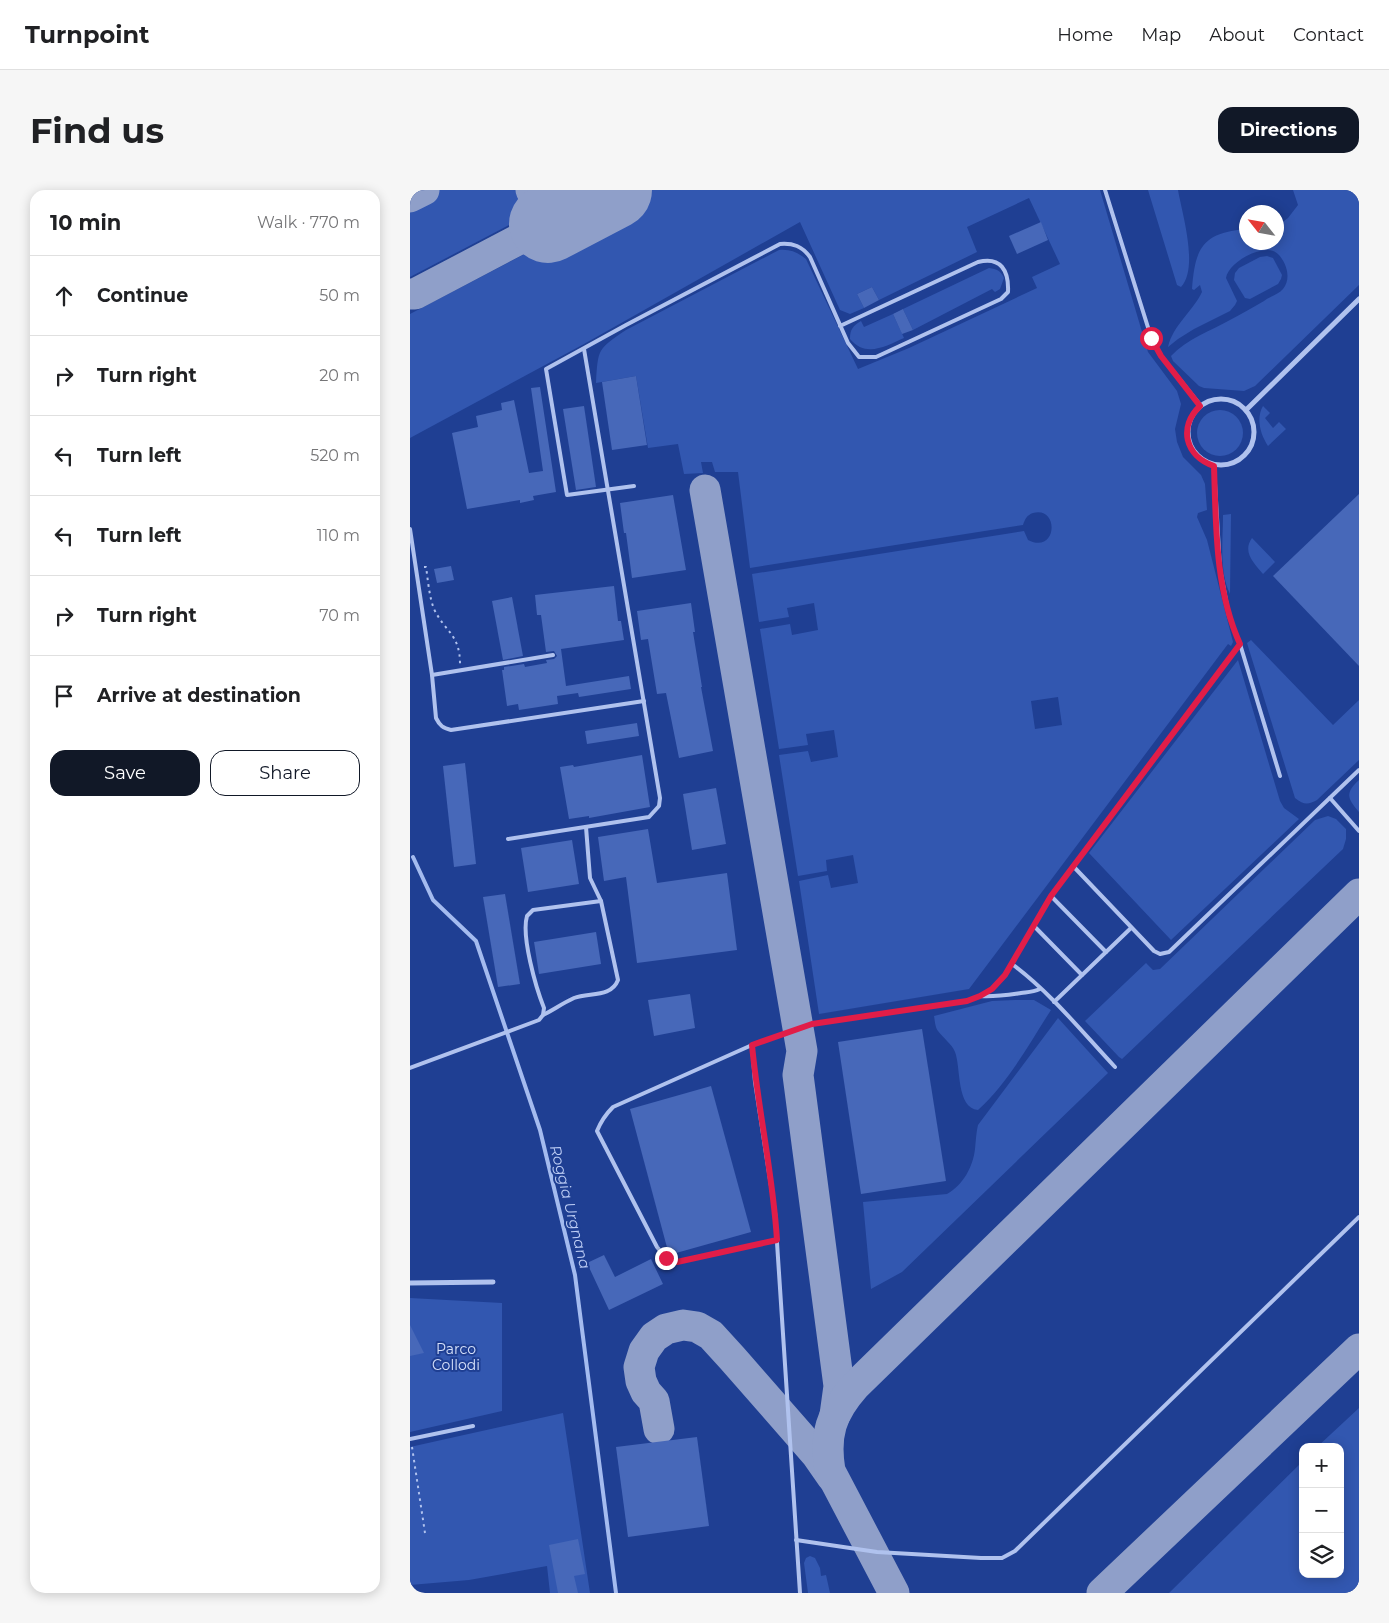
<!DOCTYPE html>
<html lang="en">
<head>
<meta charset="utf-8">
<style>
  body { margin:0; font-family:Montserrat,sans-serif; background:#f6f6f6; color:#202124 }
  .controls { position:absolute; right:15px; bottom:15px; display:grid; overflow:hidden; border-radius:10px; box-shadow:0 2px 12px #0003 }
  .controls button { width:45px; height:45px; display:grid; place-items:center; padding:0; border:0; border-bottom:1px solid #e0e0e0; background:#fff; color:#202124; font:25px sans-serif }
  .compass { position:absolute; left:829px; top:15px; width:45px; height:45px; border-radius:50%; background:#fff; box-shadow:0 2px 12px #0003; rotate:301deg }
  .stop { position:absolute; width:15px; height:15px; margin:-11px; border:4px solid #e11d48; border-radius:50%; background:#fff }
  .stop.end { background:#e11d48; border-color:#fff; box-shadow:0 1px 5px #0008 }
  .list { margin:0; padding:0; list-style:none }
  h2 { display:flex; justify-content:space-between; align-items:center; height:65px; margin:0; padding:0 20px; font-size:21px }
  h2 small { font-size:16px; font-weight:400; color:#757577 }
  .list li { display:grid; grid-template-columns:32px 1fr auto; gap:15px; align-items:center; box-sizing:border-box; height:80px; padding:0 20px; border-top:1px solid #e0e0e0 }
  .list b { display:block; font-size:19px; white-space:nowrap }
  .list em { font-size:16px; font-style:normal; color:#757577 }
  .actions { display:flex; gap:10px; padding:15px 20px }
  .actions a { flex:1; padding:11px 0; border:1px solid #111827; border-radius:15px; text-align:center; font-size:18px; color:#111827 }
  .actions .main { background:#111827; color:#fff }
  .icon { flex:none; width:28px; height:28px; fill:none; stroke:currentColor; stroke-width:2; stroke-linecap:round; stroke-linejoin:round }
  .map { position:relative; flex:none; width:949px; height:1403px; overflow:hidden; border-radius:15px }
  header { display:flex; align-items:center; gap:30px; box-sizing:border-box; height:70px; padding:0 25px; background:#fff; border-bottom:1px solid #e0e0e0 }
  header strong { font-size:24px }
  nav { display:flex; gap:28px; margin-inline-start:auto; font-size:18px }
  .intro { display:flex; align-items:center; justify-content:space-between; box-sizing:border-box; height:120px; padding:0 30px }
  h1 { margin:0; font-size:35px }
  .button { padding:12px 22px; border-radius:15px; background:#111827; color:#fff; font-size:18px; font-weight:700 }
  main { display:flex; gap:30px; padding:0 30px }
  aside { flex:1; background:#fff; border-radius:15px; box-shadow:0 2px 12px #0003 }
  .map>svg:first-child { display:block }
  .green { fill:#3257b0; fill-rule:evenodd }
  .lines { fill:none; stroke-linecap:round; stroke-linejoin:round }
  .stream { stroke:#a4bbef; stroke-width:4 }
  .taxiway { stroke:#8f9fc9; stroke-width:31 }
  .runway { stroke:#8f9fc9; stroke-width:78 }
  .building { fill:#4768b9 }
  .path { stroke:#b0c2ee; stroke-width:2; stroke-dasharray:2.5 4; stroke-linecap:butt }
  .lane { stroke:#b0c2ee; stroke-width:4 }
  .street { stroke:#b0c2ee; stroke-width:5 }
  .route { stroke:#e11d48; stroke-width:6 }
  .labels { text-anchor:middle; stroke-width:4; stroke-linejoin:round; paint-order:stroke }
  .park-label { font-size:14px; fill:#d6e1fa; stroke:#1f3f93 }
  .water-label { font-size:15px; font-style:italic; fill:#bdcdf5; stroke:#1f3f93 }
</style>
</head>
<body>
<header>
<strong>Turnpoint</strong>
<nav><a>Home</a><a>Map</a><a>About</a><a>Contact</a></nav>
</header>
<div class="intro"><h1>Find us</h1><a class="button">Directions</a></div>
<main>
<aside>
<h2>10 min<small>Walk · 770 m</small></h2>
<ul class="list">
<li><svg class="icon" aria-label="ahead" viewBox="0 0 24 24"><path d="M12 20V5M6 11l6-6 6 6"/></svg><div><b>Continue</b></div><em>50 m</em></li>
<li><svg class="icon" aria-label="right" viewBox="0 0 24 24"><path d="M7 20v-9h11M14 6l5 5-5 5"/></svg><div><b>Turn right</b></div><em>20 m</em></li>
<li><svg class="icon" aria-label="left" viewBox="0 0 24 24"><path d="M17 20v-9H6M10 6l-5 5 5 5"/></svg><div><b>Turn left</b></div><em>520 m</em></li>
<li><svg class="icon" aria-label="left" viewBox="0 0 24 24"><path d="M17 20v-9H6M10 6l-5 5 5 5"/></svg><div><b>Turn left</b></div><em>110 m</em></li>
<li><svg class="icon" aria-label="right" viewBox="0 0 24 24"><path d="M7 20v-9h11M14 6l5 5-5 5"/></svg><div><b>Turn right</b></div><em>70 m</em></li>
<li><svg class="icon" aria-label="arrive" viewBox="0 0 24 24"><path d="M6 21V4h12l-3 4 3 4H6"/></svg><div><b>Arrive at destination</b></div></li>
</ul>
<div class="actions"><a class="main">Save</a><a>Share</a></div>
</aside>
<div class="map">
<svg width="949" height="1403" viewBox="0 0 949 1403">
  <rect width="100%" height="100%" fill="#1f3f93"/>
  <g class="green">
    <path d="M 29,0 L 113,0 L 124,22 L 0,87 L 0,15 Z"/>
    <path d="M 127,0 L 167,0 L 142,13 L 134,11 Z"/>
    <path d="M 237,0 L 690,0 L 738,162 L 767,201 L 771,214 L 765,239 L 767,252 L 773,267 L 791,285 L 795,294 L 797,320 L 788,323 L 787,327 L 797,350 L 823,452 L 821,456 L 818,454 L 559,799 L 409,824 L 389,691 L 418,685 L 421,698 L 448,693 L 443,665 L 416,670 L 417,681 L 388,686 L 369,565 L 398,561 L 401,572 L 428,567 L 424,540 L 396,544 L 398,555 L 369,559 L 350,439 L 380,434 L 382,445 L 408,440 L 404,413 L 377,418 L 379,427 L 349,432 L 342,384 L 614,341 L 618,350 C 647,365 650,316 623,323 C 617,325 615,329 613,335 L 340,378 L 328,282 L 305,282 L 302,272 L 291,272 L 293,283 L 274,284 L 268,254 L 238,258 L 226,186 L 186,193 C 188,158 188,159 216,140 L 369,60 C 380,59 387,62 396,69 L 448,179 L 499,158 L 627,98 L 622,87 L 650,74 L 619,8 L 557,37 L 567,62 L 469,110 L 462,97 L 447,104 L 454,118 L 440,124 L 430,120 L 390,32 L 174,154 L 0,248 L 0,124 ZM 648,507 L 652,535 L 625,539 L 621,511 Z"/>
    <path d="M 738,0 L 768,0 C 772,23 789,78 771,97 L 767,95 Z"/>
    <path d="M 883,0 L 949,0 L 949,95 L 845,196 L 834,201 L 794,198 L 789,196 L 763,171 L 761,166 C 777,149 800,141 820,130 C 832,124 843,117 854,111 C 859,107 869,104 873,99 C 882,88 876,72 868,64 C 856,51 818,72 816,88 L 827,111 L 825,115 L 820,121 L 784,139 L 768,149 L 758,157 C 763,135 783,121 792,102 L 790,95 L 784,100 L 782,99 C 785,57 793,43 836,39 L 836,52 L 866,52 L 867,36 L 878,28 L 888,15 Z"/>
    <path d="M 857,66 L 863,68 L 872,85 L 871,89 L 868,94 L 840,109 L 835,108 L 824,90 L 825,83 L 829,78 L 850,67 Z"/>
    <path d="M 579,78 C 587,79 591,81 594,88 L 590,99 L 585,102 L 582,99 L 503,140 L 493,119 Z"/>
    <path d="M 483,124 L 494,148 C 476,156 456,168 440,149 C 440,139 443,136 451,131 L 454,137 Z"/>
    <path d="M 853,216 L 860,223 L 855,228 L 863,238 L 869,232 L 876,239 L 858,256 C 850,244 846,228 853,216 Z"/>
    <circle cx="810" cy="243" r="23"/>
    <path d="M 821,324 L 820,404 C 809,381 813,350 813,325 Z"/>
    <path d="M 842,348 L 865,372 L 853,384 C 844,373 832,362 842,348 Z"/>
    <path d="M 841,450 L 923,535 L 949,510 L 949,570 L 907,610 C 898,615 894,615 885,608 L 837,453 Z"/>
    <path d="M 828,470 L 870,611 L 874,618 L 889,629 L 761,750 L 679,663 Z"/>
    <path d="M 949,590 L 949,622 C 937,608 935,603 949,590 Z"/>
    <path d="M 918,626 L 926,629 L 936,639 L 936,649 L 933,659 L 712,869 L 709,867 L 675,831 L 736,773 L 743,780 L 750,779 L 905,630 Z"/>
    <path d="M 605,810 L 624,810 L 641,820 C 619,854 598,893 568,920 C 546,918 551,877 545,862 C 542,854 533,848 528,841 C 525,837 525,831 524,826 L 582,811 Z"/>
    <path d="M 648,828 L 698,883 L 492,1082 L 461,1099 L 453,1012 L 537,1004 C 553,995 563,977 565,959 C 566,950 566,944 568,935 Z"/>
    <path d="M 0,1108 L 92,1113 L 92,1221 L 0,1242 Z"/>
    <path d="M 949,1218 L 949,1403 L 759,1403 L 893,1271 L 893,1384 L 930,1384 L 930,1257 L 907,1257 Z"/>
    <path d="M 153,1223 L 180,1403 L 140,1403 L 137,1376 L 59,1390 L 0,1395 L 0,1257 Z"/>
    <path d="M 400,1366 L 405,1368 L 410,1378 L 411,1386 L 416,1385 L 420,1403 L 398,1403 L 394,1373 L 396,1368 Z"/>
  </g>
  <g class="lines">
    <path class="stream" d="M 3,667 L 23,710 L 66,751 L 130,940 L 165,1085 L 206,1403"/>
    <g class="taxiway">
      <path d="M 0,7 L 14,0"/>
      <path d="M 0,104 L 5,104 L 138,34 L 121,0"/>
      <path d="M 295,300 L 392,861 L 388,885 L 429,1196 L 425,1225"/>
      <path d="M 249,1239 L 244,1211 L 236,1202 L 231,1191 L 229,1177 L 234,1161 L 244,1147 L 256,1139 L 273,1135 L 287,1137 L 301,1145 L 322,1168 L 406,1264 L 422,1287"/>
      <path d="M 484,1403 L 420,1281 C 414,1245 421,1223 445,1196 L 949,704"/>
      <path d="M 692,1403 L 949,1159"/>
    </g>
    <path class="runway" d="M 138,34 L 203,0"/>
  </g>
  <g class="building">
    <path d="M 631,32 L 638,50 L 607,64 L 599,46 Z"/>
    <path d="M 462,97 L 469,110 L 454,118 L 447,104 Z"/>
    <path d="M 493,119 L 503,140 L 492,144 L 483,124 Z"/>
    <path d="M 226,186 L 237,255 L 202,260 L 192,192 Z"/>
    <path d="M 130,197 L 146,302 L 123,306 L 124,310 L 110,313 L 110,310 L 57,319 L 42,243 L 68,237 L 66,226 L 92,220 L 91,213 L 104,210 L 119,283 L 133,281 L 121,198 Z"/>
    <path d="M 174,216 L 186,297 L 166,300 L 153,219 Z"/>
    <path d="M 949,304 L 949,476 L 863,386 Z"/>
    <path d="M 263,305 L 276,380 L 222,388 L 216,343 L 214,343 L 210,313 Z"/>
    <path d="M 41,376 L 44,390 L 27,393 L 24,379 Z"/>
    <path d="M 204,396 L 208,431 L 211,431 L 214,450 L 151,459 L 156,496 L 219,486 L 221,499 L 169,507 L 168,503 L 147,506 L 148,514 L 109,520 L 108,514 L 97,516 L 92,480 L 94,480 L 94,477 L 114,474 L 115,477 L 137,473 L 136,470 L 144,469 L 147,466 L 144,461 L 136,462 L 131,425 L 127,425 L 125,405 Z"/>
    <path d="M 102,407 L 113,466 L 93,470 L 82,411 Z"/>
    <path d="M 281,413 L 285,442 L 283,442 L 292,497 L 291,497 L 303,561 L 269,568 L 256,503 L 247,504 L 238,449 L 231,450 L 227,421 Z"/>
    <path d="M 227,533 L 229,546 L 177,554 L 175,541 Z"/>
    <path d="M 232,565 L 240,617 L 179,628 L 179,626 L 159,629 L 150,577 L 163,575 L 164,577 Z"/>
    <path d="M 55,573 L 66,674 L 44,677 L 33,576 Z"/>
    <path d="M 306,598 L 316,654 L 282,660 L 273,604 Z"/>
    <path d="M 238,639 L 247,693 L 317,683 L 327,760 L 227,773 L 216,687 L 194,691 L 188,647 Z"/>
    <path d="M 162,650 L 169,694 L 118,702 L 111,658 Z"/>
    <path d="M 95,704 L 110,794 L 88,797 L 73,707 Z"/>
    <path d="M 186,742 L 191,774 L 129,784 L 124,752 Z"/>
    <path d="M 280,804 L 285,838 L 244,846 L 238,810 Z"/>
    <path d="M 512,839 L 536,991 L 451,1004 L 428,852 Z"/>
    <path d="M 301,896 L 341,1042 L 259,1065 L 220,919 Z"/>
    <path d="M 194,1065 L 205,1087 L 241,1069 L 253,1094 L 199,1120 L 177,1073 Z"/>
    <path d="M 0,1135 L 14,1163 L 0,1166 Z"/>
    <path d="M 287,1247 L 299,1336 L 218,1347 L 206,1257 Z"/>
    <path d="M 168,1349 L 175,1384 L 164,1386 L 168,1403 L 148,1403 L 139,1355 Z"/>
  </g>
  <g class="lines">
    <g class="path">
      <path d="M 14,377 L 16,377 C 18,390 19,406 24,419 C 35,442 50,444 50,474"/>
      <path d="M 2,1257 L 15,1343"/>
    </g>
    <g class="lane">
      <path d="M 695,0 L 741,147 L 751,166 L 791,216"/>
      <path d="M 804,276 L 810,379 L 819,426 L 830,454 L 870,586"/>
      <path d="M 224,296 L 157,305 L 136,179 L 216,135 L 370,54 C 383,53 392,56 400,67 L 438,153 L 449,167 L 466,167 L 591,109 L 598,102 C 599,81 591,66 568,72 L 430,136"/>
      <path d="M 0,339 L 22,485 L 26,528 C 30,536 33,538 41,540 L 234,511"/>
      <path d="M 22,485 L 143,465"/>
      <path d="M 920,608 L 949,641"/>
      <path d="M 98,649 L 239,627 L 249,616 L 250,608 L 174,159"/>
      <path d="M 663,676 L 744,761 L 750,764 L 759,762 L 949,580"/>
      <path d="M 641,706 L 696,762"/>
      <path d="M 624,736 L 672,785"/>
      <path d="M 602,774 C 641,803 672,842 705,877"/>
      <path d="M 570,806 C 585,807 597,805 611,803 C 618,802 623,802 630,799"/>
      <path d="M 644,812 L 721,738"/>
      <path d="M 133,825 C 143,820 153,813 164,808 C 179,802 201,808 208,790 L 191,711 L 180,688 L 176,637"/>
      <path d="M 342,855 L 345,892 L 365,1022 L 390,1403"/>
      <path d="M 0,878 L 129,830 L 133,825 L 134,818 C 126,798 111,746 117,726 L 123,720 L 191,711"/>
      <path d="M 367,1050 L 267,1072 L 256,1068 L 247,1057 L 187,941 C 191,931 195,925 203,917 L 342,855 L 402,834 L 557,811 L 570,806 L 582,799 L 595,785 L 641,706 L 830,454"/>
      <path d="M 0,1249 L 63,1236"/>
      <path d="M 386,1350 L 467,1362 L 571,1368 L 592,1368 L 605,1361 L 949,1027"/>
    </g>
    <g class="street">
      <circle cx="811" cy="242" r="33"/>
      <path d="M 836,220 L 949,109"/>
      <path d="M 0,1093 L 83,1092"/>
    </g>
  </g>
  <g class="lines">
    <path class="route" d="M 256,1068 L 267,1072 L 367,1050 C 363,984 348,920 342,855 L 402,834 L 557,811 L 570,806 L 582,799 L 595,785 L 641,706 L 830,454 C 805,399 806,336 804,276 C 775,266 768,237 790,216 L 751,166 L 741,148"/>
  </g>
  <g class="labels">
    <g class="park-label">
      <text x="46" y="1164">Parco<tspan x="46" dy="16">Collodi</tspan></text>
    </g>
    <g class="water-label">
      <text transform="translate(160 1017) rotate(76)" y="5">Roggia Urgnana</text>
    </g>
  </g>
</svg>
<div class="controls">
<button>+</button>
<button>−</button>
<button><svg class="icon" aria-label="layers" viewBox="0 0 24 24"><path d="M12 4l9 5-9 5-9-5zM3 14l9 5 9-5"/></svg></button>
</div>
<svg class="compass" viewBox="-18 -18 36 36"><path d="M0-13l5 13h-10z" fill="#e53935"/><path d="M0 13l5-13h-10z" fill="#757577"/></svg>
<div class="stop" style="left:741px;top:148px"></div>
<div class="stop end" style="left:256px;top:1068px"></div>
</div>
</main>
</body>
</html>
